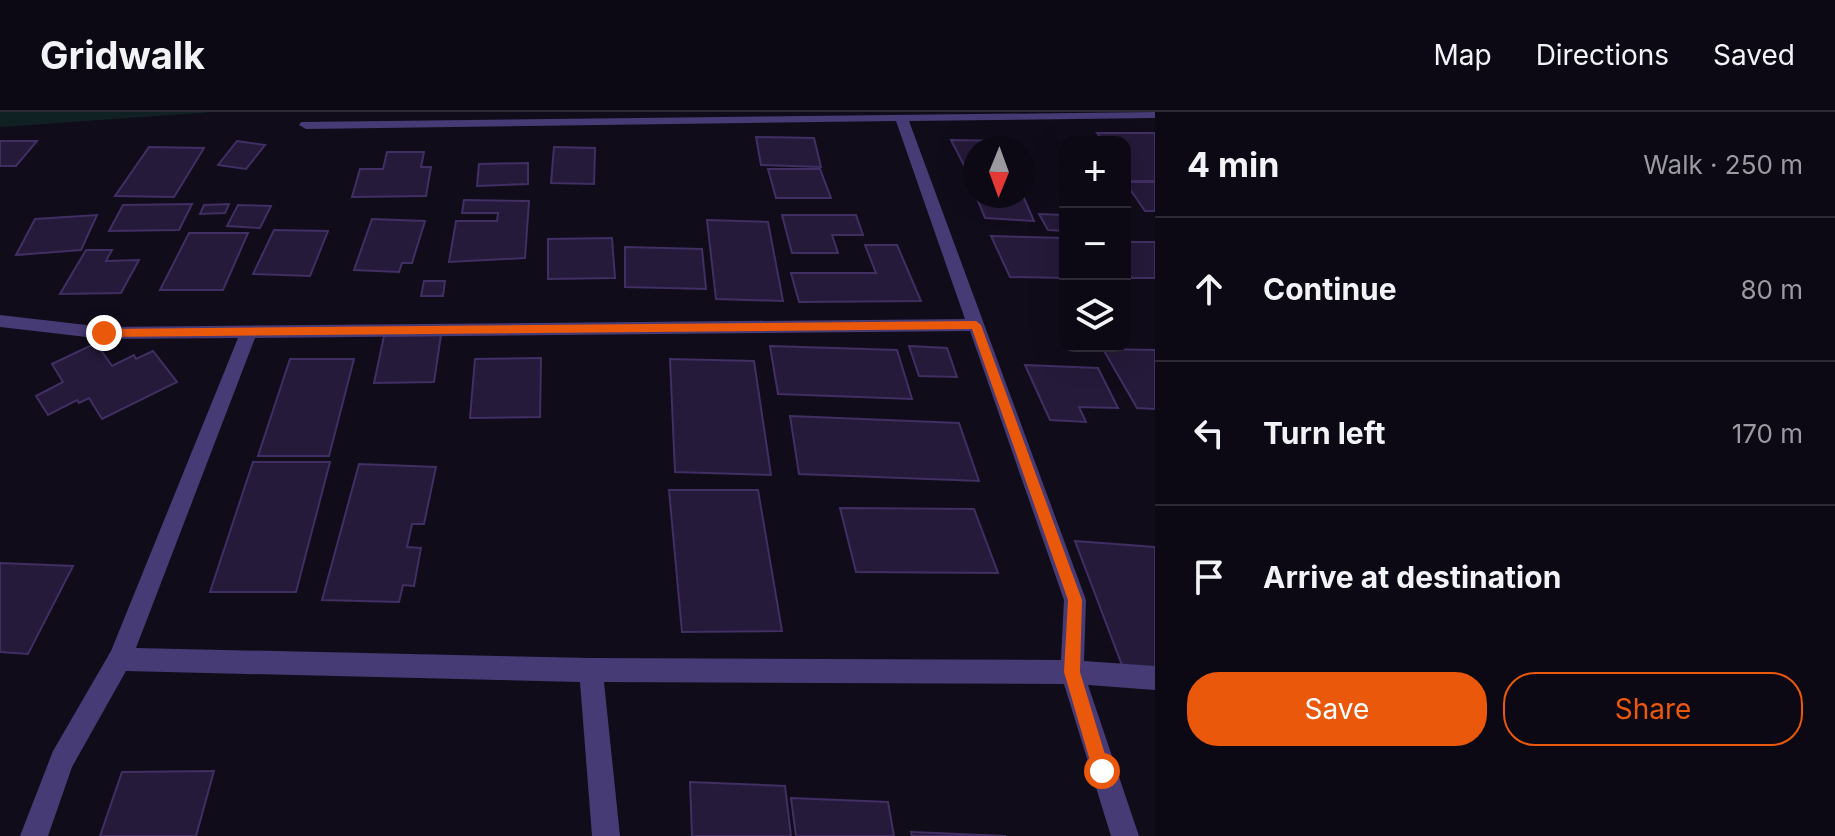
<!DOCTYPE html>
<html lang="en">
<head>
<meta charset="utf-8">
<style>
  body { margin:0; font-family:Inter,sans-serif; background:#16121d; color:#f1f3f6 }
  .controls { position:absolute; right:24px; top:24px; display:grid; overflow:hidden; border-radius:16px; box-shadow:0 8px 32px #0002 }
  .controls button { width:72px; height:72px; display:grid; place-items:center; padding:0; border:0; border-bottom:2px solid #2d2a34; background:#0d0914; color:#f1f3f6; font:40px sans-serif }
  .compass { position:absolute; left:963px; top:24px; width:72px; height:72px; border-radius:50%; background:#0d0914; box-shadow:0 8px 32px #0002; rotate:181deg }
  .stop { position:absolute; width:24px; height:24px; margin:-18px; border:6px solid #ea580c; border-radius:50%; background:#fff }
  .stop.end { background:#ea580c; border-color:#fff; box-shadow:0 2px 8px #0008 }
  .list { margin:0; padding:0; list-style:none }
  h2 { display:flex; justify-content:space-between; align-items:center; height:104px; margin:0; padding:0 32px; font-size:34px }
  h2 small { font-size:26px; font-weight:400; color:#9a9aa0 }
  .list li { display:grid; grid-template-columns:52px 1fr auto; gap:24px; align-items:center; box-sizing:border-box; height:144px; padding:0 32px; border-top:2px solid #2d2a34 }
  .list b { display:block; font-size:30px; white-space:nowrap }
  .list em { font-size:26px; font-style:normal; color:#9a9aa0 }
  .actions { display:flex; gap:16px; padding:24px 32px }
  .actions a { flex:1; padding:18px 0; border:2px solid #ea580c; border-radius:32px; text-align:center; font-size:28px; color:#ea580c }
  .actions .main { background:#ea580c; color:#fff }
  .icon { flex:none; width:44px; height:44px; fill:none; stroke:currentColor; stroke-width:2; stroke-linecap:round; stroke-linejoin:round }
  .map { position:relative; flex:none; width:1155px; height:724px; overflow:hidden }
  header { display:flex; align-items:center; gap:48px; box-sizing:border-box; height:112px; padding:0 40px; background:#0d0914; border-bottom:2px solid #2d2a34 }
  header strong { font-size:38px }
  nav { display:flex; gap:44px; margin-inline-start:auto; font-size:28px }
  main { display:flex }
  aside { flex:1; background:#0d0914 }
  .map>svg:first-child { display:block }
  .green { fill:#102123 }
  .building { fill:#251a39; stroke:#412e63; stroke-width:2 }
  .lines { fill:none; stroke-linecap:round; stroke-linejoin:round }
  .street { fill:#463b75; fill-rule:evenodd }
  .route { fill:#ea580c }
</style>
</head>
<body>
<header>
<strong>Gridwalk</strong>
<nav><a>Map</a><a>Directions</a><a>Saved</a></nav>
</header>
<main>
<div class="map">
<svg width="1155" height="724" viewBox="0 0 1155 724">
  <rect width="100%" height="100%" fill="#110c1a"/>
  <path class="green" d="M 0,0 L 275,0 L 214,0 L 0,15 Z"/>
  <g class="building">
    <path d="M 1097,21 L 1155,21 L 1155,69 L 1125,69 L 1125,30 L 1104,30 Z"/>
    <path d="M 756,25 L 814,26 L 821,55 L 761,53 Z"/>
    <path d="M 951,28 L 1010,29 L 1014,36 L 975,36 L 975,61 L 968,61 Z"/>
    <path d="M 0,29 L 37,29 L 16,54 L 0,54 Z"/>
    <path d="M 237,29 L 265,33 L 246,57 L 218,53 Z"/>
    <path d="M 149,35 L 204,36 L 174,85 L 115,84 Z"/>
    <path d="M 554,35 L 595,36 L 594,72 L 551,71 Z"/>
    <path d="M 387,40 L 424,40 L 421,55 L 431,55 L 426,84 L 352,85 L 360,57 L 383,57 Z"/>
    <path d="M 528,51 L 528,72 L 477,74 L 479,52 Z"/>
    <path d="M 768,57 L 820,57 L 831,86 L 776,86 Z"/>
    <path d="M 1125,70 L 1155,70 L 1155,99 L 1145,99 Z"/>
    <path d="M 976,84 L 1023,84 L 1034,109 L 985,106 Z"/>
    <path d="M 464,88 L 529,89 L 525,146 L 449,150 L 456,109 L 497,109 L 498,101 L 462,101 Z"/>
    <path d="M 192,92 L 179,118 L 109,119 L 123,93 Z"/>
    <path d="M 229,92 L 225,101 L 200,102 L 204,93 Z"/>
    <path d="M 238,93 L 271,94 L 260,116 L 227,114 Z"/>
    <path d="M 1039,102 L 1065,103 L 1065,119 L 1048,118 Z"/>
    <path d="M 97,103 L 81,138 L 16,143 L 35,107 Z"/>
    <path d="M 782,103 L 856,103 L 863,123 L 832,123 L 838,141 L 792,141 Z"/>
    <path d="M 372,107 L 425,109 L 412,151 L 402,151 L 399,160 L 354,158 Z"/>
    <path d="M 707,108 L 768,110 L 783,189 L 716,187 Z"/>
    <path d="M 274,118 L 328,119 L 310,164 L 253,162 Z"/>
    <path d="M 189,121 L 248,121 L 223,178 L 160,178 Z"/>
    <path d="M 991,124 L 1065,126 L 1065,166 L 1010,165 Z"/>
    <path d="M 612,126 L 615,166 L 548,167 L 548,127 Z"/>
    <path d="M 1125,130 L 1155,130 L 1155,166 L 1132,166 L 1125,156 Z"/>
    <path d="M 865,133 L 897,133 L 921,189 L 799,190 L 791,161 L 876,161 Z"/>
    <path d="M 625,135 L 702,137 L 706,177 L 625,175 Z"/>
    <path d="M 86,138 L 112,138 L 106,149 L 139,148 L 121,181 L 60,182 Z"/>
    <path d="M 424,169 L 445,169 L 443,184 L 421,184 Z"/>
    <path d="M 441,223 L 434,270 L 374,271 L 384,224 Z"/>
    <path d="M 96,231 L 112,254 L 134,243 L 136,247 L 153,239 L 177,270 L 102,307 L 89,286 L 79,291 L 77,288 L 48,303 L 36,284 L 63,270 L 52,252 Z"/>
    <path d="M 770,234 L 897,238 L 912,287 L 778,282 Z"/>
    <path d="M 909,234 L 947,236 L 957,265 L 919,264 Z"/>
    <path d="M 1103,237 L 1155,238 L 1155,297 L 1137,296 Z"/>
    <path d="M 541,246 L 540,305 L 470,306 L 475,247 Z"/>
    <path d="M 290,247 L 354,247 L 329,344 L 258,344 Z"/>
    <path d="M 670,247 L 754,249 L 771,363 L 675,360 Z"/>
    <path d="M 1025,253 L 1098,256 L 1118,296 L 1079,295 L 1086,310 L 1050,308 Z"/>
    <path d="M 790,304 L 959,311 L 979,369 L 799,362 Z"/>
    <path d="M 253,350 L 330,350 L 296,480 L 210,480 Z"/>
    <path d="M 359,352 L 436,355 L 424,412 L 412,412 L 407,435 L 421,436 L 414,474 L 403,473 L 399,490 L 322,488 Z"/>
    <path d="M 669,378 L 758,378 L 782,519 L 682,520 Z"/>
    <path d="M 840,396 L 974,397 L 998,461 L 856,460 Z"/>
    <path d="M 1075,429 L 1155,435 L 1155,563 L 1125,561 Z"/>
    <path d="M 0,451 L 73,454 L 28,542 L 0,540 Z"/>
    <path d="M 214,659 L 196,724 L 100,724 L 122,660 Z"/>
    <path d="M 690,670 L 785,674 L 791,724 L 692,724 Z"/>
    <path d="M 791,686 L 888,690 L 894,724 L 796,724 Z"/>
    <path d="M 911,720 L 1006,724 L 912,724 Z"/>
  </g>
  <g class="lines">
    <path class="street" d="M 1155,0 L 1155,6 L 909,9 L 1086,488 L 1084,549 L 1155,554 L 1155,578 L 1088,573 L 1139,724 L 1111,724 L 1064,572 L 604,570 L 620,724 L 592,724 L 580,570 L 126,559 L 72,655 L 48,724 L 20,724 L 53,639 L 111,539 L 238,226 L 104,227 L 0,215 L 0,203 L 104,215 L 965,207 L 896,9 L 306,17 L 299,13 L 301,10 ZM 970,219 L 1064,488 L 1061,548 L 591,546 L 136,536 L 255,226 Z"/>
  </g>
  <path class="route" d="M 976,209 L 981,213 L 1082,488 L 1080,560 L 1110,659 L 1108,665 L 1102,667 L 1096,665 L 1093,659 L 1064,560 L 1068,488 L 972,217 L 104,225 L 99,221 L 104,217 Z"/>
</svg>
<div class="controls">
<button>+</button>
<button>−</button>
<button><svg class="icon" aria-label="layers" viewBox="0 0 24 24"><path d="M12 4l9 5-9 5-9-5zM3 14l9 5 9-5"/></svg></button>
</div>
<svg class="compass" viewBox="-18 -18 36 36"><path d="M0-13l5 13h-10z" fill="#e53935"/><path d="M0 13l5-13h-10z" fill="#9a9aa0"/></svg>
<div class="stop" style="left:1102px;top:659px"></div>
<div class="stop end" style="left:104px;top:221px"></div>
</div>
<aside>
<h2>4 min<small>Walk · 250 m</small></h2>
<ul class="list">
<li><svg class="icon" aria-label="ahead" viewBox="0 0 24 24"><path d="M12 20V5M6 11l6-6 6 6"/></svg><div><b>Continue</b></div><em>80 m</em></li>
<li><svg class="icon" aria-label="left" viewBox="0 0 24 24"><path d="M17 20v-9H6M10 6l-5 5 5 5"/></svg><div><b>Turn left</b></div><em>170 m</em></li>
<li><svg class="icon" aria-label="arrive" viewBox="0 0 24 24"><path d="M6 21V4h12l-3 4 3 4H6"/></svg><div><b>Arrive at destination</b></div></li>
</ul>
<div class="actions"><a class="main">Save</a><a>Share</a></div>
</aside>
</main>
</body>
</html>
